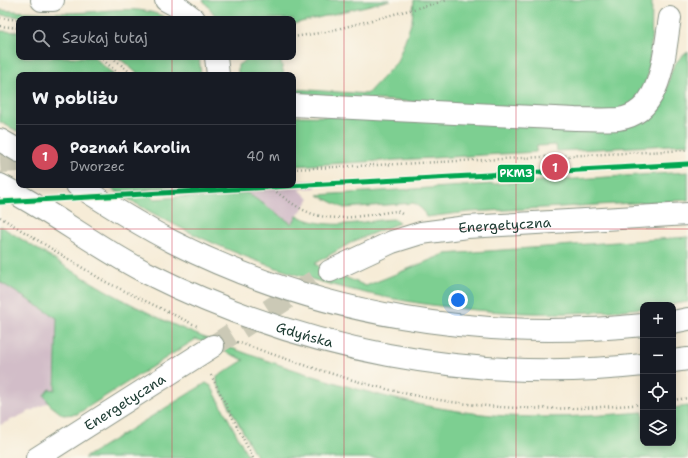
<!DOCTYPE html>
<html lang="pl">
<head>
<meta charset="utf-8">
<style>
  body { margin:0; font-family:"Shantell Sans",sans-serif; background:#242831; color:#f1f3f6 }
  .controls { position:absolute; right:12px; bottom:12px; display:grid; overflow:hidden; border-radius:8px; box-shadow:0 2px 10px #0003 }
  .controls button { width:36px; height:36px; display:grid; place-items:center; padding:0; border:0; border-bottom:1px solid #363941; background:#171b24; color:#f1f3f6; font:20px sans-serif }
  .you { position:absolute; left:458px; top:300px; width:14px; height:14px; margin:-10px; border:3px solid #fff; border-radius:50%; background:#1a73e8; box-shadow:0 0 0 6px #1a73e833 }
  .badge { display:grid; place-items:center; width:26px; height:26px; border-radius:50%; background:#d1495b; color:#fff; font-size:13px; font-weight:700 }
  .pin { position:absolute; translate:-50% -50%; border:2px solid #fff; box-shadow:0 1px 4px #0006 }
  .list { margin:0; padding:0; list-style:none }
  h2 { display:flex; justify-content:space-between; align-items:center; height:52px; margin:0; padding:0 16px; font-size:17px }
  h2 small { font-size:13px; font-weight:400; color:#9ea1a6 }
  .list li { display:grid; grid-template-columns:26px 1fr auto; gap:12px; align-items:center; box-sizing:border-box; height:64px; padding:0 16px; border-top:1px solid #363941 }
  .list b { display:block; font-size:15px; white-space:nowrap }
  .list p { margin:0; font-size:13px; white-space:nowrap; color:#9ea1a6 }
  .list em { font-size:13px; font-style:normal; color:#9ea1a6 }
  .icon { flex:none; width:22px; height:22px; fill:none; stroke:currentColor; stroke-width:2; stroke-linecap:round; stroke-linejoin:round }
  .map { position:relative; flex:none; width:688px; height:458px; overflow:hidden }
  .search { position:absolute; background:#171b24; box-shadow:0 2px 10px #0003; left:16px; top:16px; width:280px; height:44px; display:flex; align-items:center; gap:10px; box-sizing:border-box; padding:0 14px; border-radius:8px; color:#9ea1a6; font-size:15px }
  .panel { position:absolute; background:#171b24; box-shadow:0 2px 10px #0003; left:16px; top:72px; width:280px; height:116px; border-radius:8px }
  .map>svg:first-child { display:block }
  .industrial { fill:#d2bdc8 }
  .green { fill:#7dcf91; stroke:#4e8662 }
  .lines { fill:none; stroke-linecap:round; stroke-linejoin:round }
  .minor-tunnel { stroke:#cbc9b6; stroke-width:22; stroke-dasharray:22 11; stroke-linecap:butt }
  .minor-casing { stroke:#8a9486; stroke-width:24 }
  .major-casing { stroke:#8a9486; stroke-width:24 }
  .path { stroke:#8a9486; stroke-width:2.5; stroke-dasharray:1 3; stroke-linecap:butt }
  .minor { stroke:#fff; stroke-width:22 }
  .major { stroke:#fff; stroke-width:22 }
  .rail-1-casing { stroke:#fbf7ec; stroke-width:8 }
  .rail-1 { stroke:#00a651; stroke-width:5 }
  .grid { fill:none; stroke:#d1495b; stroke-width:1; stroke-opacity:0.55 }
  .labels { text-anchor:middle; stroke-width:3; stroke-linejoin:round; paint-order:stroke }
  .street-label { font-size:14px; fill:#1f3d34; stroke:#fbf7ec }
  .line-badge { stroke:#fbf7ec; stroke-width:1.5 }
  .badge-label { font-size:11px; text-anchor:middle; font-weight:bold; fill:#fff }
</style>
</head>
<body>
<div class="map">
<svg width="688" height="458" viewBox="0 0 688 458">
  <rect width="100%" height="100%" fill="#fbf7ec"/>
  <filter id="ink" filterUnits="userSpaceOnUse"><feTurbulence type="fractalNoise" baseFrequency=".025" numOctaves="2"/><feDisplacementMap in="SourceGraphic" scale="8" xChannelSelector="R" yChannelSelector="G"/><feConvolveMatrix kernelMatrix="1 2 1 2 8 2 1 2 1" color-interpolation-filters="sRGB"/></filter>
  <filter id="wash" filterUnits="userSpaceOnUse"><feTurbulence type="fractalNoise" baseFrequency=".012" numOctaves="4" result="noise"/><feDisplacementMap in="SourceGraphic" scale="16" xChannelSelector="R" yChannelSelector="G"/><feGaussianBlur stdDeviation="0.9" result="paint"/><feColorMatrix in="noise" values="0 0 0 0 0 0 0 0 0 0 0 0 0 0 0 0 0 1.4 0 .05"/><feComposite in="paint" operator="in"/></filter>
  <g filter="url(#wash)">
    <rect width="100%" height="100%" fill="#f6ecd7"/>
    <g class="industrial">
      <path d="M 316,180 L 316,188 L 299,189 L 309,199 L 292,224 L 246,192 L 223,194 L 222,189 L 222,185 L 293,185 L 293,181 Z"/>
      <path d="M 0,282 L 57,318 L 54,400 L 0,425 Z"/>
    </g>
    <g class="green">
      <path d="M 203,0 L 390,0 L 293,24 L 293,19 L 218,19 Z"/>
      <path d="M 414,0 L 652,0 C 651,22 654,86 637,100 C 629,107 619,110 609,113 L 293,95 L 293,89 L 367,94 L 397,62 L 412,21 Z"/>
      <path d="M 0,10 C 23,12 45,13 68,13 C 101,13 139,2 168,19 L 48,19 L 0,15 Z"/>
      <path d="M 0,31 L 19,32 L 19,57 L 94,57 L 114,75 L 19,75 L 19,132 L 0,122 Z"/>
      <path d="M 688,52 L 688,144 L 557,151 L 556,145 L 537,146 L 536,152 L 293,166 L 293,116 L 642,120 C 650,115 659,109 663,101 C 672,80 666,66 688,52 Z"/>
      <path d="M 118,57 L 199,57 L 201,75 L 139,75 Z"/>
      <path d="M 251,57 L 280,57 L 284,75 L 238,75 L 238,65 Z"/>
      <path d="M 688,172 L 688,200 L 469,212 L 426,217 L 423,210 L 414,203 L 344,208 L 318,195 Z"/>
      <path d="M 106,185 L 221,185 L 146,190 L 154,199 L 246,192 L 292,224 L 297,216 C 334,232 360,220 396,219 L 399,223 L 354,241 L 314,264 L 366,286 L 445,254 L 688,237 L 688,302 L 666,305 L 643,305 L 643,308 C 458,329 262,287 106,185 Z"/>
      <path d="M 0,226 C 46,254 91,284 139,308 C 187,333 238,351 289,368 C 346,387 405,404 465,412 C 524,420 584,417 643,412 L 643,443 L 673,443 L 673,408 L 688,406 L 688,458 L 257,458 L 217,383 L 217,377 L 244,360 L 196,339 L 77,414 L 63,415 L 50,405 L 44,395 L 49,389 L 55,390 L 57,318 L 0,282 Z"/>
      <path d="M 206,383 L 211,386 L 249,458 L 84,458 Z"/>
    </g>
  </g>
  <g filter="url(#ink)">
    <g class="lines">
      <g class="minor-tunnel">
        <path d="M 0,162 L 19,161"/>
        <path d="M 213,346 L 330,271"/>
      </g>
      <g class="minor-casing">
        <g id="minor">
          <path d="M 42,0 L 53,0"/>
          <path d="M 166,0 L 177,6 L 194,19"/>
          <path d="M 216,57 L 218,75"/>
          <path d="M 293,105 L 575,119 C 589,119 604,120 618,119 C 663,114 664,52 670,18"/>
          <path id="s1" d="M 330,271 L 392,242 L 421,233 L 467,227 L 688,214"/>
          <path id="s2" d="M 37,458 L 213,346"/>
        </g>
      </g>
      <g class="major-casing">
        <g id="major">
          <path d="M 0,140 L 19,151"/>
          <path id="s3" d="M 0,185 C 51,211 96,247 147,273 C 300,350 473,384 643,365"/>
          <path d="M 77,185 C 108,205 140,225 173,242 C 317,315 483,342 643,325"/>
          <path d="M 673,322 L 688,319"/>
          <path d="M 673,361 L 688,359"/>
        </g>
      </g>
      <g class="path">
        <path d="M 0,18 L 19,20"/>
        <path d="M 0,26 L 19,28"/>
        <path d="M 293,37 L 326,32 L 448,0"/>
        <path d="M 100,57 L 120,75"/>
        <path d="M 112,57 L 133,75"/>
        <path d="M 293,169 L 688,150"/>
        <path d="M 267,185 C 280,194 293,206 308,212 C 334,224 369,214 397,211 L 402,214"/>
        <path d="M 0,217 L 104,281 L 199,327"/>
        <path d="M 237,342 C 312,368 388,395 468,404 C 526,411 585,409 643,404"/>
        <path d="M 211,375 L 253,458"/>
        <path d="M 673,400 L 688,398"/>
      </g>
      <use href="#minor" class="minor"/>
      <use href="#major" class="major"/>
      <g class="rail-1-casing">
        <path id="rail-1" d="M 0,202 L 688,164"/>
      </g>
      <use href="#rail-1" class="rail-1"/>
    </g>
  </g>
  <path class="grid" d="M 172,0 L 172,19M 344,0 L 344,458M 516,0 L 516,458M 172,57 L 172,75M 172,185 L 172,458M 0,229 L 688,229"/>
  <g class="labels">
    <g class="street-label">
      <text dy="5" stroke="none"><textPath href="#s1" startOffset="183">Energetyczna</textPath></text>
      <text dy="5" stroke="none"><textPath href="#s3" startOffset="341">Gdyńska</textPath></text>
      <text dy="5" stroke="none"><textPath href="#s2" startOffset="104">Energetyczna</textPath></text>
    </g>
  </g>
  <rect class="line-badge" x="497" y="164" width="38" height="19" rx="4" fill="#00a651"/>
  <g class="badge-label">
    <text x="516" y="177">PKM3</text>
  </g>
</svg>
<div class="controls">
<button>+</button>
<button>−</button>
<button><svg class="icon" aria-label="locate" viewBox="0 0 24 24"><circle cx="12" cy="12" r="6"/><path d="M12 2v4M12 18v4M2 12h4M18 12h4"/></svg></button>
<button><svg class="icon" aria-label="layers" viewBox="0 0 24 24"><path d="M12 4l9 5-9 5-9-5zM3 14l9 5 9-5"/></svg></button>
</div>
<div class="you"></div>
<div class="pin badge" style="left:555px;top:167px">1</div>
<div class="search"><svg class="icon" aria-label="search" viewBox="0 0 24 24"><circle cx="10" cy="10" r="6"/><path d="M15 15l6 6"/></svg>Szukaj tutaj</div>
<section class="panel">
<h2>W pobliżu<small></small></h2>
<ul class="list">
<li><span class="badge">1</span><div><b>Poznań Karolin</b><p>Dworzec</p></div><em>40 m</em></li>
</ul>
</section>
</div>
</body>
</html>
